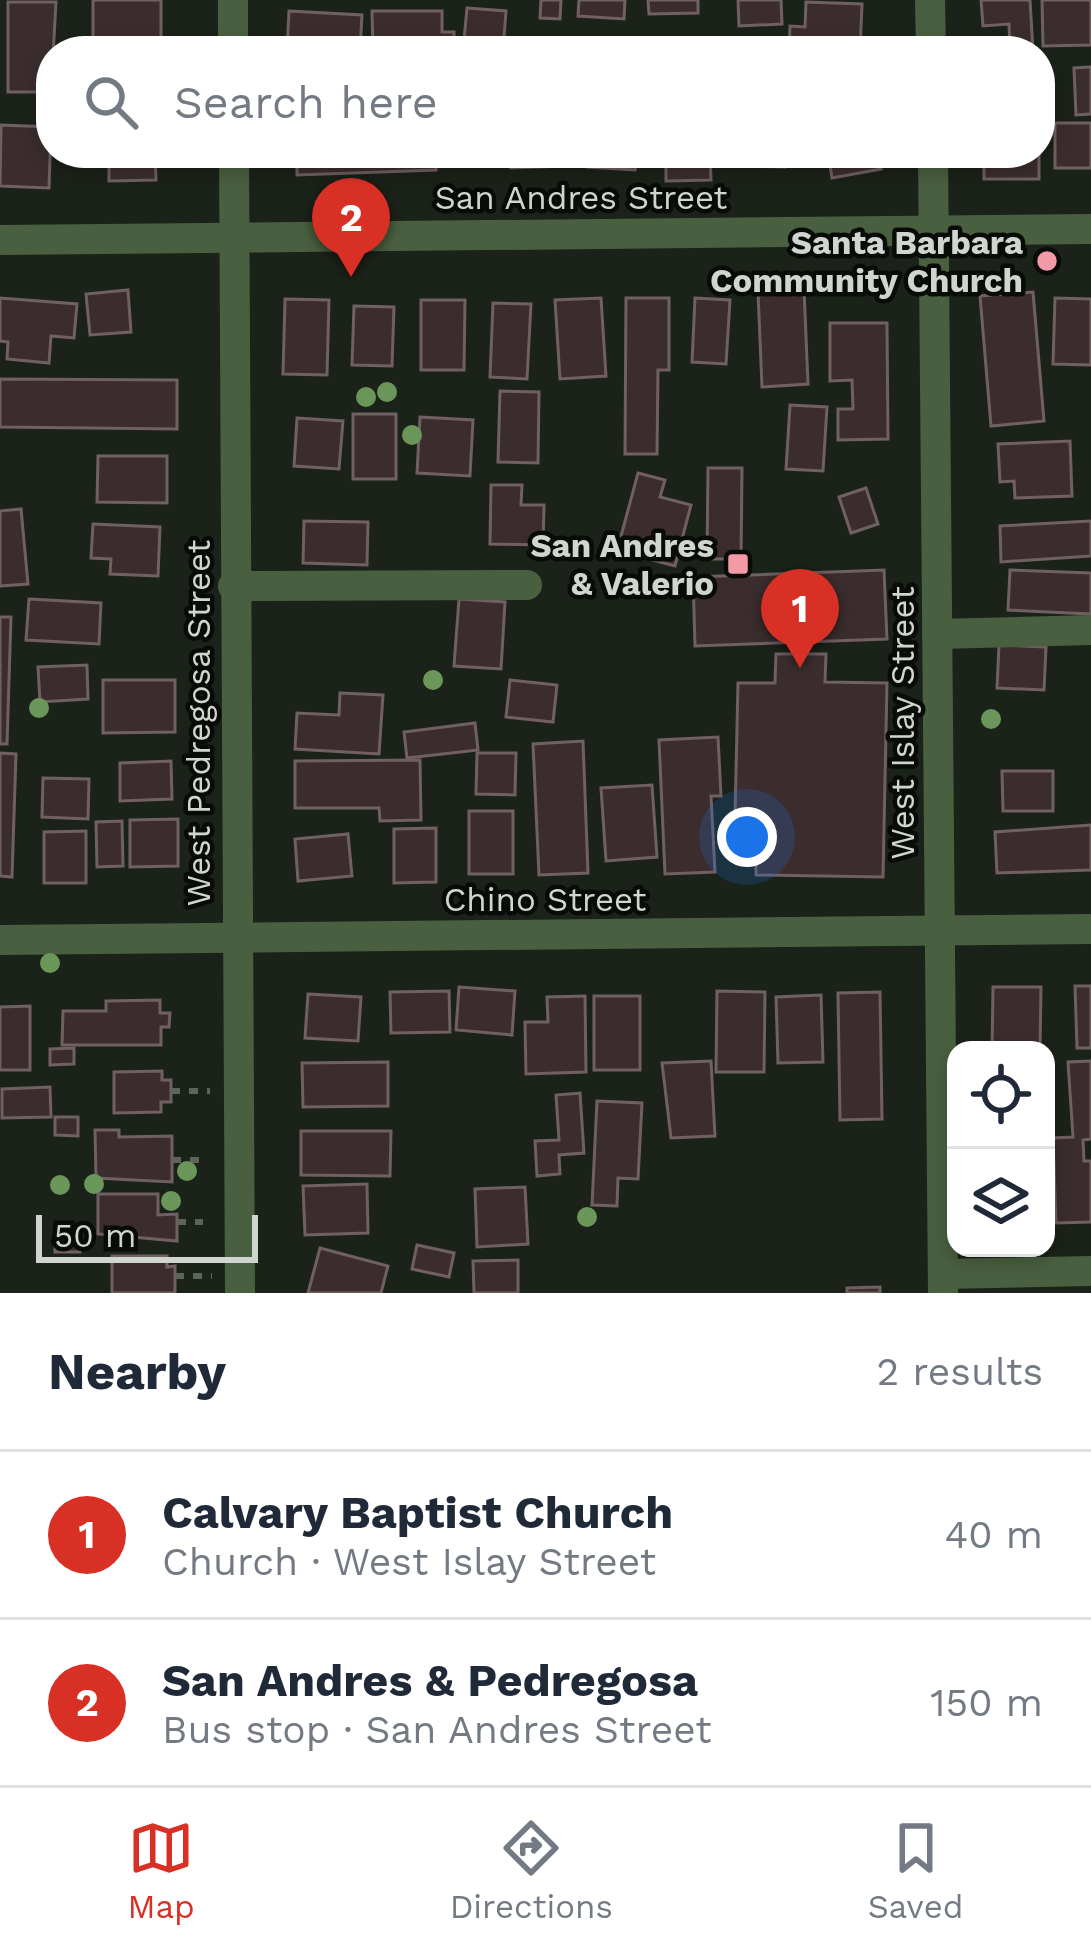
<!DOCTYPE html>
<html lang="en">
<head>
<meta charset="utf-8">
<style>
  body { margin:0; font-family:"Work Sans",sans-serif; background:#f2f2f3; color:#1f2937 }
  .controls { position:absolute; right:36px; bottom:36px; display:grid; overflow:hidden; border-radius:24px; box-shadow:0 6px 18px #0003 }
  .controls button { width:108px; height:108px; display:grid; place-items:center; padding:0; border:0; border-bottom:3px solid #e0e1e3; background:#fff; color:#1f2937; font:60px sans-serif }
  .scale { position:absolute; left:36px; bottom:30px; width:222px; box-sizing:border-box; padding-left:12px; border:6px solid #d0d5cf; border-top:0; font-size:33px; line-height:42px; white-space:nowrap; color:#d0d5cf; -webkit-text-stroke:9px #080b07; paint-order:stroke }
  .you { position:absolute; left:747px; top:837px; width:42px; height:42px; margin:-30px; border:9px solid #fff; border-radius:50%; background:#1a73e8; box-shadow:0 0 0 18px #1a73e833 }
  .badge { display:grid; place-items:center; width:78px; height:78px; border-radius:50%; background:#d93025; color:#fff; font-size:39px; font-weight:700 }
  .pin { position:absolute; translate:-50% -99px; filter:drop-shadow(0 3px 6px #0008) }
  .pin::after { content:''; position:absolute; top:63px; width:42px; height:36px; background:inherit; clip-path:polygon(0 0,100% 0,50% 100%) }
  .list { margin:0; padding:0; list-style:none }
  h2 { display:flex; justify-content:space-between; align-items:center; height:156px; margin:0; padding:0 48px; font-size:51px }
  h2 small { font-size:39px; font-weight:400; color:#747a83 }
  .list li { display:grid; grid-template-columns:78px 1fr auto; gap:36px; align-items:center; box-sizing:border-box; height:168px; padding:0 48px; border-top:3px solid #e0e1e3 }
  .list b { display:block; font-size:45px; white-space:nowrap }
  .list p { margin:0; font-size:39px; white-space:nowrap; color:#747a83 }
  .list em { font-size:39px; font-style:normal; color:#747a83 }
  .icon { flex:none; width:66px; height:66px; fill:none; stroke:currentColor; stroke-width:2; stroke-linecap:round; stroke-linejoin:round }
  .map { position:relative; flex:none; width:1091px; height:1293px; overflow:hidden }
  .search { position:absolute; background:#fff; box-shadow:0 6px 18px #0003; left:36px; right:36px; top:36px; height:132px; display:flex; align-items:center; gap:30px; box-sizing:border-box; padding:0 42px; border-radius:48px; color:#747a83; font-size:45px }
  .sheet { height:492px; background:#fff }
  nav { display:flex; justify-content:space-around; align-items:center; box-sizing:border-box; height:168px; border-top:3px solid #e0e1e3; background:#fff; font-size:33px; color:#747a83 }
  nav a { display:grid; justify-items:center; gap:6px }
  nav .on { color:#d93025 }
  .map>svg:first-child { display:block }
  .building { fill:#3b2d2e; stroke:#706062; stroke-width:3 }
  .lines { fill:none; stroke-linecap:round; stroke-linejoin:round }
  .path { stroke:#5d645c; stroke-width:6; stroke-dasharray:9 9; stroke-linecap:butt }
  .minor { stroke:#496040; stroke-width:30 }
  .tree { fill:#6a9759 }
  .poi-dot { fill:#f49aa6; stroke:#080b07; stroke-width:4.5 }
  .labels { text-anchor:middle; stroke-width:9; stroke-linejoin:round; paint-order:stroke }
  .street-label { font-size:33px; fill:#d0d5cf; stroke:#080b07 }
  .poi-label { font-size:33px; font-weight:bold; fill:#d0d5cf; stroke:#080b07; text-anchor:end }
</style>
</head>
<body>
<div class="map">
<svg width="1091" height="1293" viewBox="0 0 1091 1293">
  <rect width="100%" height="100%" fill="#1b2219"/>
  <g class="building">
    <rect x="93" y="0" width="68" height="51"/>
    <path d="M 541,0 L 561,0 L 560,19 L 540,18 Z"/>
    <path d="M 579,0 L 625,0 L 624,19 L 578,16 Z"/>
    <path d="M 648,0 L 698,0 L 698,13 L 649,14 Z"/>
    <path d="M 738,0 L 781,0 L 782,24 L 739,26 Z"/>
    <path d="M 981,0 L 1030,0 L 1033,51 L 1010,51 L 1009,24 L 983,26 Z"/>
    <path d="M 1042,0 L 1091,0 L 1091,45 L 1043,46 Z"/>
    <path d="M 8,2 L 56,2 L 51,92 L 8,92 Z"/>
    <path d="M 806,2 L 862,4 L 860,51 L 789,51 L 790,26 L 805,27 Z"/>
    <path d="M 467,8 L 506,11 L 503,51 L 463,51 Z"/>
    <path d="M 289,11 L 362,15 L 360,51 L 287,51 Z"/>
    <path d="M 372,11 L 442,11 L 442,32 L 454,32 L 454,51 L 373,51 Z"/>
    <path d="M 1091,67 L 1091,114 L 1076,115 L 1074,68 Z"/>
    <rect x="1055" y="123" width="36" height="45"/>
    <path d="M 1,125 L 51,127 L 49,188 L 0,186 Z"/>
    <path d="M 109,153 L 155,153 L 156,180 L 109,181 Z"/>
    <path d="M 297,153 L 435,153 L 436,170 L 297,175 Z"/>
    <path d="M 511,153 L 566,153 L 566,166 L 511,168 Z"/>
    <path d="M 588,153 L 637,153 L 635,170 L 587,167 Z"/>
    <path d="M 666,153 L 710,153 L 711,180 L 666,181 Z"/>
    <path d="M 737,153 L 785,153 L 785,167 L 736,166 Z"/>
    <path d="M 828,153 L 879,153 L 881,169 L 832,178 Z"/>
    <rect x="984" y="153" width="55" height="26"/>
    <path d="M 804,289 L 808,384 L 762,387 L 758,292 Z"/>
    <path d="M 128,290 L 131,332 L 90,335 L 86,294 Z"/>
    <path d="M 1033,292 L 1044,421 L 991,426 L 980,296 Z"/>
    <path d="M 0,298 L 77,304 L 74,338 L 51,336 L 49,363 L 7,359 L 8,342 L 0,341 Z"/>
    <path d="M 601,298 L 606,376 L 560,379 L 555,300 Z"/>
    <path d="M 626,298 L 669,298 L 669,370 L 658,370 L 657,454 L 625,454 Z"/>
    <path d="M 695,298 L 730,300 L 726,364 L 692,362 Z"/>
    <path d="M 1055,298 L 1091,299 L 1091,365 L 1053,364 Z"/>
    <path d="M 285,299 L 329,300 L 327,375 L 283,374 Z"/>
    <path d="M 421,300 L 465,300 L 464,370 L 421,370 Z"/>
    <path d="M 493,303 L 531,304 L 527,379 L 490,377 Z"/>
    <path d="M 354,306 L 394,307 L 392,366 L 352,365 Z"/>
    <path d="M 830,323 L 887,323 L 888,439 L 838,440 L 838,409 L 853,409 L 852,380 L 830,381 Z"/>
    <path d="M 0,379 L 177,380 L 177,429 L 0,427 Z"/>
    <path d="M 500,391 L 539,392 L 538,463 L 498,462 Z"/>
    <path d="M 790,405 L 827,407 L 823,471 L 786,469 Z"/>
    <rect x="353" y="414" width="43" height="65"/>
    <path d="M 420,417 L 473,420 L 470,476 L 417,473 Z"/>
    <path d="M 297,418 L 343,421 L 339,469 L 294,466 Z"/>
    <path d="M 1070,441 L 1072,496 L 1015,498 L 1014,481 L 1000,482 L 998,444 Z"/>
    <path d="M 98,456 L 167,456 L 167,503 L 97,502 Z"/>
    <path d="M 708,468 L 742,468 L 741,559 L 707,559 Z"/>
    <path d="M 638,473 L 665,480 L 660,497 L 691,505 L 675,566 L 617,551 Z"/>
    <path d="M 491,485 L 522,485 L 521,505 L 544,505 L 543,545 L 490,544 Z"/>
    <path d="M 866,488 L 878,524 L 851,533 L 839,497 Z"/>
    <path d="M 21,509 L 28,584 L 0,586 L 0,511 Z"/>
    <path d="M 304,521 L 368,522 L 367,565 L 303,563 Z"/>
    <path d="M 1091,521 L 1091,556 L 1001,562 L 1000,526 Z"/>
    <path d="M 93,524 L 160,527 L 158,576 L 110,574 L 111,559 L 91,558 Z"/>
    <path d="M 884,570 L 887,639 L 695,646 L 693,577 Z"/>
    <path d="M 1010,570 L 1091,573 L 1091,614 L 1008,610 Z"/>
    <path d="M 29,599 L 101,603 L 99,644 L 26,640 Z"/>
    <path d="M 459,599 L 505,602 L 501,669 L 454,666 Z"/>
    <path d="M 0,617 L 11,617 L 7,744 L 0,744 Z"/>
    <path d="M 999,645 L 1046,647 L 1044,690 L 997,688 Z"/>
    <path d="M 776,654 L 826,654 L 825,682 L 887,683 L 883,877 L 756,875 L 756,860 L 734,860 L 738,683 L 775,683 Z"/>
    <path d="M 87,665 L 88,699 L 40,702 L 38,667 Z"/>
    <path d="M 103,680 L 175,680 L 175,732 L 103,733 Z"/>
    <path d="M 510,680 L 557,685 L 553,722 L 506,717 Z"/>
    <path d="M 340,693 L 383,695 L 379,754 L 295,749 L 297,713 L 339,715 Z"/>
    <path d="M 475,723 L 478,750 L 407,758 L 404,732 Z"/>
    <path d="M 718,737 L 721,796 L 711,796 L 715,872 L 665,874 L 659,740 Z"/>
    <path d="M 583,741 L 588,873 L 539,875 L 533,744 Z"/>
    <path d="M 0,753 L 16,754 L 12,877 L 0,876 Z"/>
    <path d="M 477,753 L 516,753 L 515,795 L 476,794 Z"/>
    <path d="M 420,760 L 421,820 L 380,821 L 379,808 L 295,808 L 295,761 Z"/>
    <path d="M 171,761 L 172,799 L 120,801 L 120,763 Z"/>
    <path d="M 1002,771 L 1053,771 L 1053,811 L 1003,811 Z"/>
    <path d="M 43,778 L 89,779 L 88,819 L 42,817 Z"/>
    <path d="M 652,785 L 657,857 L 606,861 L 601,788 Z"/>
    <rect x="469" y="811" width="44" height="63"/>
    <path d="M 178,819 L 178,866 L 130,867 L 130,820 Z"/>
    <path d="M 122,821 L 123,866 L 97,867 L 96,822 Z"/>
    <path d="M 1091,825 L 1091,870 L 997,873 L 995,832 Z"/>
    <path d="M 436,828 L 436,882 L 394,883 L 394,829 Z"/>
    <path d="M 86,831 L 86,883 L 44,883 L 44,832 Z"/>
    <path d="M 348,834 L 352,876 L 298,881 L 295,839 Z"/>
    <path d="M 1075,986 L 1091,986 L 1091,1048 L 1077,1048 Z"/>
    <path d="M 459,987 L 515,991 L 512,1035 L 456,1030 Z"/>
    <path d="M 993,987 L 1041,987 L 1040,1050 L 992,1050 Z"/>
    <path d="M 449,991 L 450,1032 L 391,1033 L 390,992 Z"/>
    <path d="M 717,991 L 765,992 L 764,1072 L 716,1072 Z"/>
    <path d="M 880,992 L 882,1119 L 840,1120 L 838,993 Z"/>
    <path d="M 308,994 L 361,997 L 358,1041 L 305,1038 Z"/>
    <path d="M 821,995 L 823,1062 L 778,1063 L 776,997 Z"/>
    <path d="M 585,996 L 586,1072 L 526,1074 L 525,1022 L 548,1022 L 547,997 Z"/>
    <rect x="594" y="996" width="46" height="74"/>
    <path d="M 160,1000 L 160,1013 L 170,1013 L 169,1027 L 161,1027 L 161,1045 L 62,1045 L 63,1011 L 106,1011 L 106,1001 Z"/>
    <path d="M 30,1006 L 30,1070 L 0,1070 L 0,1007 Z"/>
    <path d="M 74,1048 L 74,1064 L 50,1065 L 50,1049 Z"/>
    <path d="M 711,1061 L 715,1136 L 671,1138 L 662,1063 Z"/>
    <path d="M 1091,1061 L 1091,1139 L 1083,1140 L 1084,1161 L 1091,1161 L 1091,1222 L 1056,1223 L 1053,1138 L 1073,1137 L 1068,1062 Z"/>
    <path d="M 388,1062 L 388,1106 L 303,1107 L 302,1063 Z"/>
    <path d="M 162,1071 L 162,1080 L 171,1080 L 171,1102 L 161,1102 L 161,1112 L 114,1113 L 114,1072 Z"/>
    <path d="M 50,1087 L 51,1117 L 2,1118 L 2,1089 Z"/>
    <path d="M 580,1093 L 584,1153 L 559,1155 L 560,1174 L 537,1176 L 535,1141 L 559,1140 L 556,1095 Z"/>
    <path d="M 597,1101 L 642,1103 L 638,1179 L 618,1178 L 617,1206 L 592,1205 Z"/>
    <path d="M 55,1117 L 78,1117 L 78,1136 L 55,1135 Z"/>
    <path d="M 95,1130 L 119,1130 L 119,1137 L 172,1136 L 172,1182 L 96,1178 Z"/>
    <path d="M 301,1131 L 391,1131 L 390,1176 L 301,1175 Z"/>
    <path d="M 367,1184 L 368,1233 L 305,1235 L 303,1186 Z"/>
    <path d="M 525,1187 L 528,1244 L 477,1247 L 475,1189 Z"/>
    <path d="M 98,1194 L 158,1194 L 158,1215 L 177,1214 L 177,1241 L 98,1234 Z"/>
    <path d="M 80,1233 L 80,1252 L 55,1252 L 55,1234 Z"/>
    <path d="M 417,1245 L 454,1253 L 449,1277 L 412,1269 Z"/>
    <path d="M 320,1248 L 388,1266 L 381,1293 L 308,1293 Z"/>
    <path d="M 112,1256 L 167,1256 L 167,1267 L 175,1266 L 175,1293 L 112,1293 Z"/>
    <path d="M 518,1260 L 518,1293 L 474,1293 L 473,1261 Z"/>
    <path d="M 880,1287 L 880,1293 L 847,1293 L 847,1288 Z"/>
  </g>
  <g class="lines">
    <g class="path">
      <path d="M 171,1091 L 210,1091"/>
      <path d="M 172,1160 L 203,1160"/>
      <path d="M 177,1222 L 203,1222"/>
      <path d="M 175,1276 L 212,1276"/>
    </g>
    <g class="minor">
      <path d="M 233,0 L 233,51"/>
      <path d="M 930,0 L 931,51"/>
      <path d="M 234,153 L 240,1293"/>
      <path d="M 933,153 L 943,1293"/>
      <path d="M 0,240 L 1091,229"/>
      <path d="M 233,586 L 527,585"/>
      <path d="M 937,634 L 1091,630"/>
      <path d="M 0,940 L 1091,929"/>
      <path d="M 943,1274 L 1091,1271"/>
    </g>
  </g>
  <g class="tree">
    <circle cx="387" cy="392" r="10"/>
    <circle cx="366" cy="397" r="10"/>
    <circle cx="412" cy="435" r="10"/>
    <circle cx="433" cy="680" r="10"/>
    <circle cx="39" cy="708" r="10"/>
    <circle cx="991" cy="719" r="10"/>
    <circle cx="50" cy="963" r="10"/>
    <circle cx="187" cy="1171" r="10"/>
    <circle cx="94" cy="1184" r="10"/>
    <circle cx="60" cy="1185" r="10"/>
    <circle cx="171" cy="1201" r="10"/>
    <circle cx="587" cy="1217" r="10"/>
  </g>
  <g class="poi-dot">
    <circle cx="1047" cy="261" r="12"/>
    <rect x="726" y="552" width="24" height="24" rx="6"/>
  </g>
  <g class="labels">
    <g class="street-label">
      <text x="581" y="209">San Andres Street</text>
      <text transform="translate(198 723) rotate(-90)" y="12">West Pedregosa Street</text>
      <text transform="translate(902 723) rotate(-90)" y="12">West Islay Street</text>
      <text x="545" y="911">Chino Street</text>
    </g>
    <g class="poi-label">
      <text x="1023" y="254">Santa Barbara<tspan x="1023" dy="38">Community Church</tspan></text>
      <text x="714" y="557">San Andres<tspan x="714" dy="38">&amp; Valerio</tspan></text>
    </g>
  </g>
</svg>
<div class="controls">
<button><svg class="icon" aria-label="locate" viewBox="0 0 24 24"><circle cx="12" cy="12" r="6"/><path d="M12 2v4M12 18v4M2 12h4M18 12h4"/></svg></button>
<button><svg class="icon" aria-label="layers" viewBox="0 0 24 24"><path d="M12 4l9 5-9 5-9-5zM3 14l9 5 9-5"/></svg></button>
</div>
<div class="scale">50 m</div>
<div class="you"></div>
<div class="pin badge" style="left:800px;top:668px">1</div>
<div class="pin badge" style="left:351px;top:277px">2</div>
<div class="search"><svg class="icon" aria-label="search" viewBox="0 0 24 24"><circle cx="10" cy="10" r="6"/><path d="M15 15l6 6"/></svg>Search here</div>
</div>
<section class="sheet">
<h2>Nearby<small>2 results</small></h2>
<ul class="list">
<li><span class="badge">1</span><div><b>Calvary Baptist Church</b><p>Church · West Islay Street</p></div><em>40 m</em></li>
<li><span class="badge">2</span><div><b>San Andres &amp; Pedregosa</b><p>Bus stop · San Andres Street</p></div><em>150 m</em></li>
</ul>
</section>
<nav>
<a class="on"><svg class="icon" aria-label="map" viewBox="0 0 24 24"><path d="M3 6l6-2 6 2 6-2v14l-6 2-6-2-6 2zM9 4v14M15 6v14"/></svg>Map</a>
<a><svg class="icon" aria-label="directions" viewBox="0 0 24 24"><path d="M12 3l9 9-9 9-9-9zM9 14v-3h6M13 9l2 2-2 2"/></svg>Directions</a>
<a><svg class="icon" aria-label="saved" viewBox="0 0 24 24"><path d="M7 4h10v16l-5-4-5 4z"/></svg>Saved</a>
</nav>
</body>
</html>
